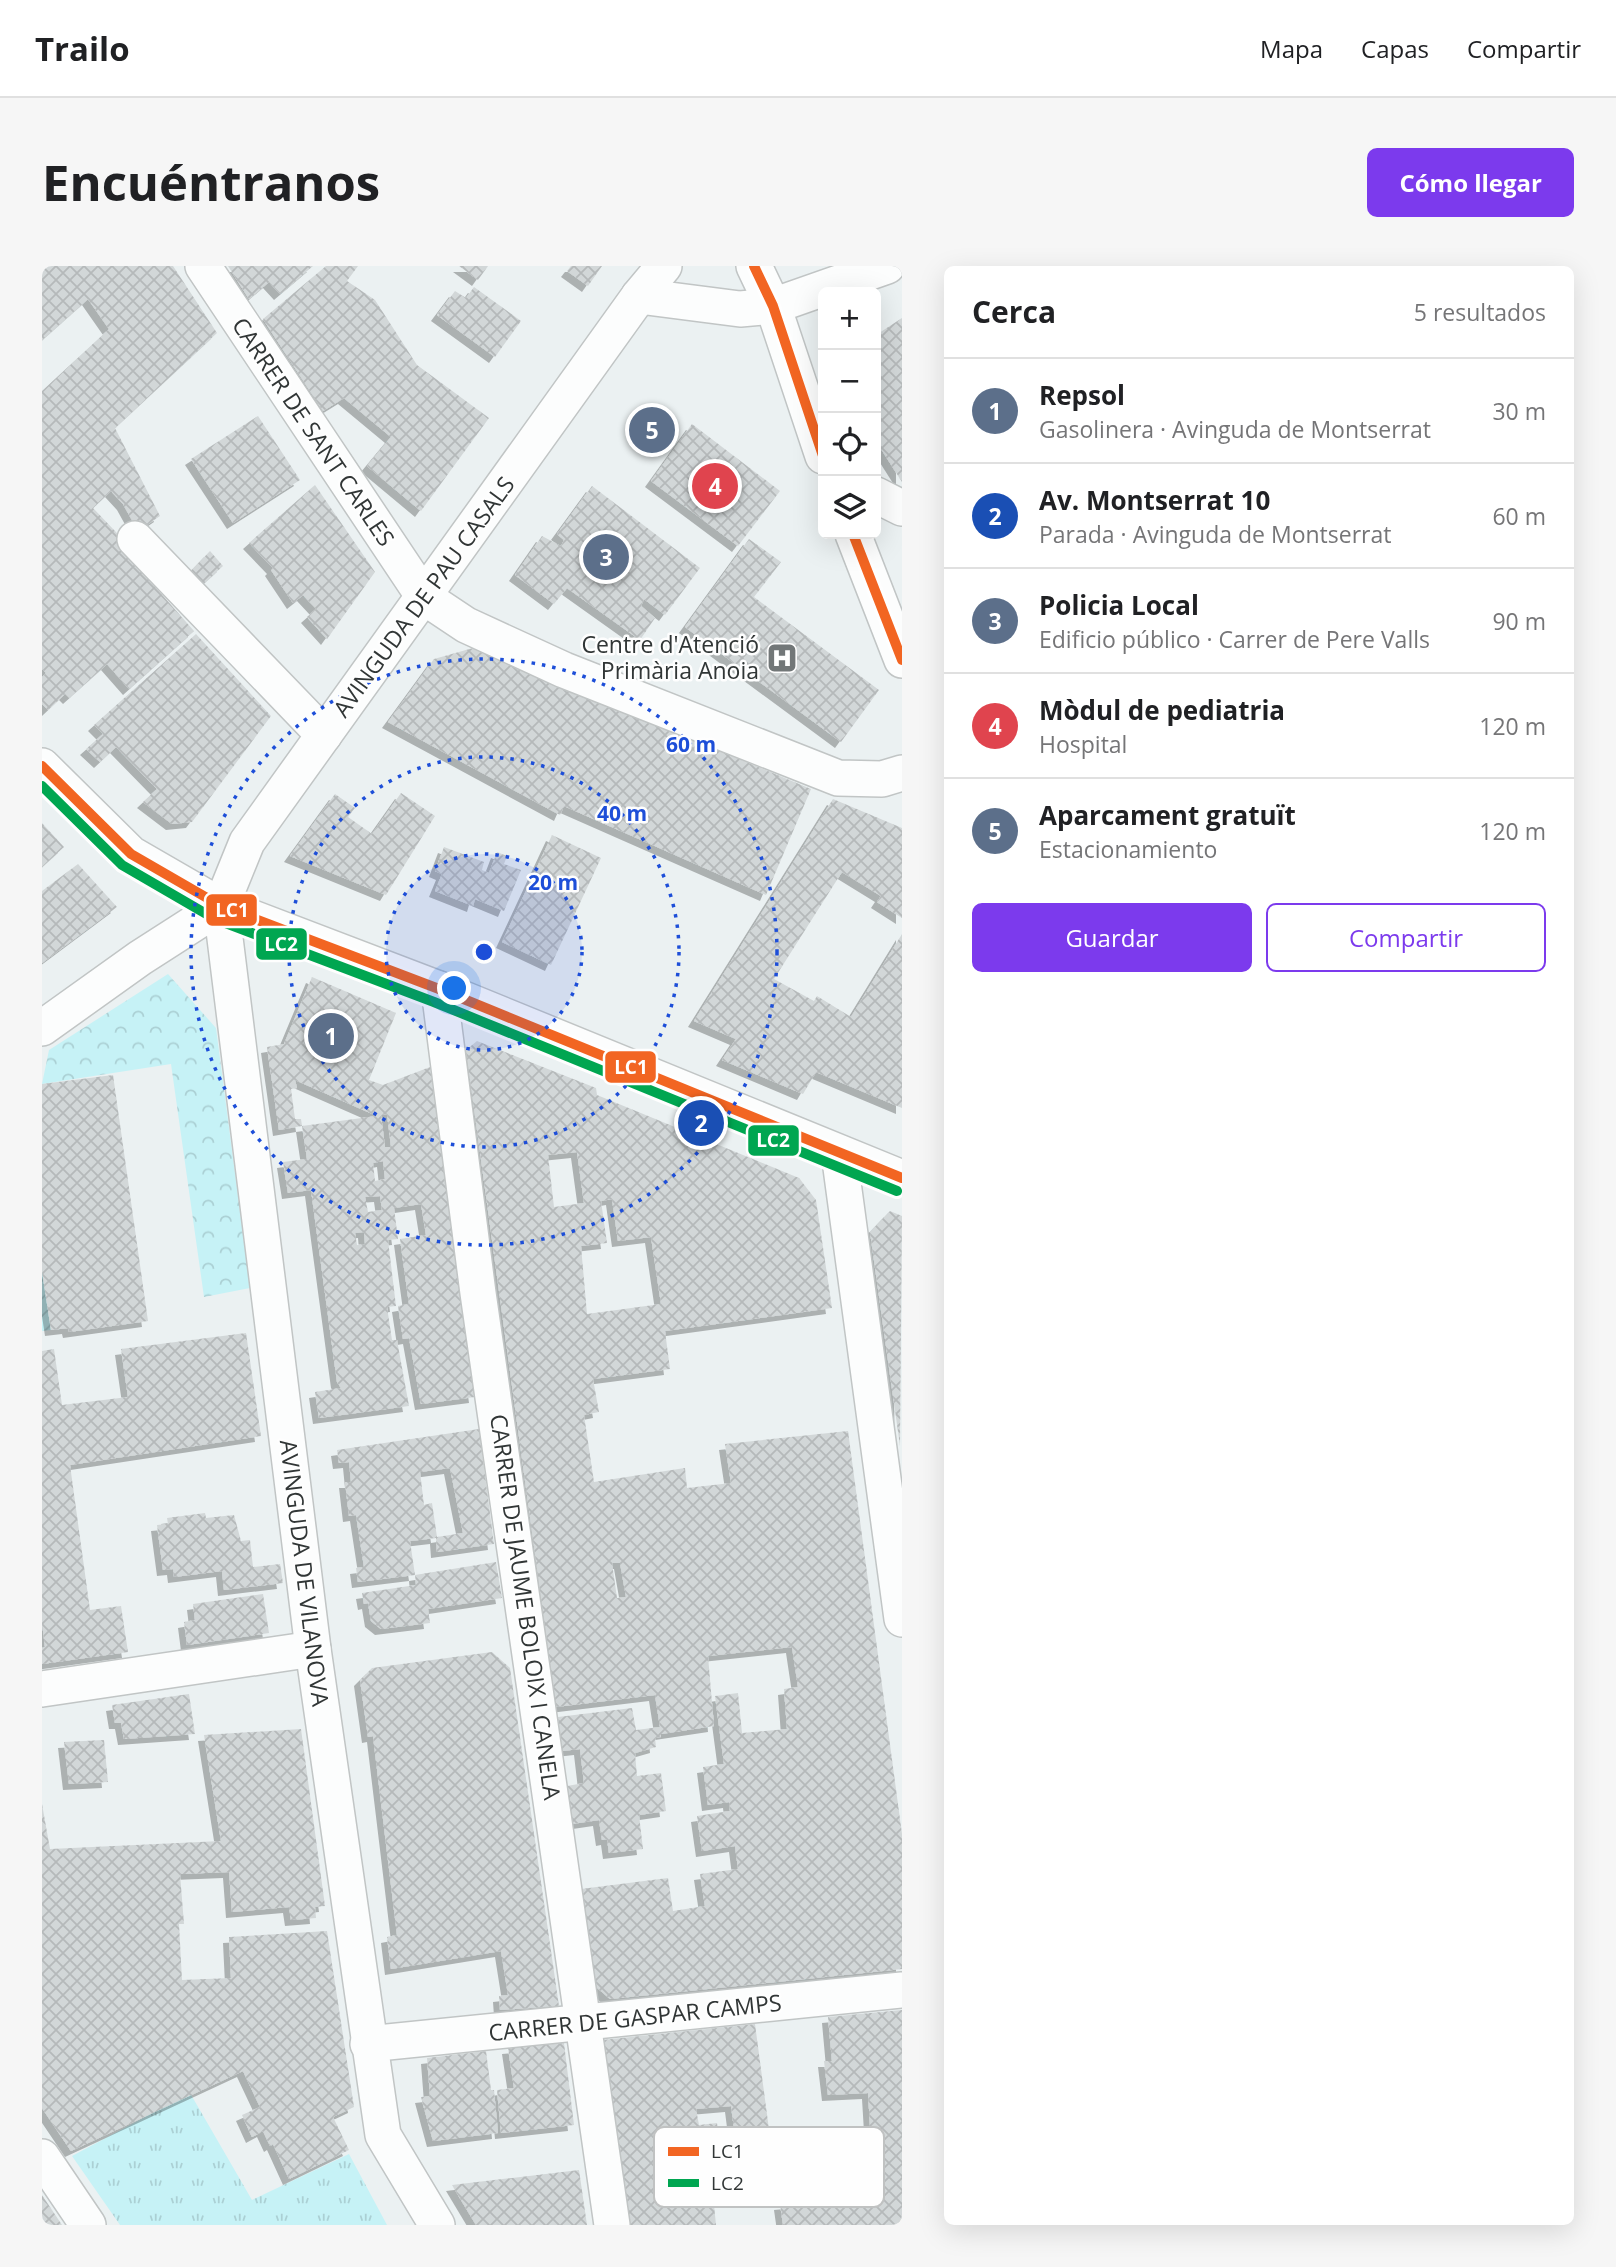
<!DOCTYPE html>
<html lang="es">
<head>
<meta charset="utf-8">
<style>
  body { margin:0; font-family:"Open Sans",sans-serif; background:#f6f6f6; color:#202124 }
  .controls { position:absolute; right:21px; top:21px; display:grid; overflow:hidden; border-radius:10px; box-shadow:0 7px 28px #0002 }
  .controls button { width:63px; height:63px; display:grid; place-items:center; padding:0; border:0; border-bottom:2px solid #e0e0e0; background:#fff; color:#202124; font:35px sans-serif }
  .you { position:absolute; left:413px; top:723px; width:24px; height:24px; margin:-18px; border:5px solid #fff; border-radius:50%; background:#1a73e8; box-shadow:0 0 0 10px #1a73e833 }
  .badge { display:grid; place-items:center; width:46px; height:46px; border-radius:50%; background:#7c3aed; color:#fff; font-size:23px; font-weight:700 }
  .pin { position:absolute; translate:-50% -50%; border:4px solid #fff; box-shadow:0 2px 7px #0006 }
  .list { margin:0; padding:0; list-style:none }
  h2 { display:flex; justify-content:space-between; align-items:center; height:91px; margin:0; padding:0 28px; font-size:30px }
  h2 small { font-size:23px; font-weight:400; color:#757577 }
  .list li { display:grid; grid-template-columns:46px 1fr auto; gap:21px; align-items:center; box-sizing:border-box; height:105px; padding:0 28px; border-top:2px solid #e0e0e0 }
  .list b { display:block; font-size:26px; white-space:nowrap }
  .list p { margin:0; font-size:23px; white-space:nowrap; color:#757577 }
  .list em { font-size:23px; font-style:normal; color:#757577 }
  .actions { display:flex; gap:14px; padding:21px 28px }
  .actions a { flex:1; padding:16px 0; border:2px solid #7c3aed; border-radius:10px; text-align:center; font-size:24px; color:#7c3aed }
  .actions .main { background:#7c3aed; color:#fff }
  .icon { flex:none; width:38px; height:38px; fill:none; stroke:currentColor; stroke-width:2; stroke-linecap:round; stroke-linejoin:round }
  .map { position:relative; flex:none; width:860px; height:1959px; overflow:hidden; border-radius:10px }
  header { display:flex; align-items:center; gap:42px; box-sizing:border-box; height:98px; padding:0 35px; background:#fff; border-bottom:2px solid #e0e0e0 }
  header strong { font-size:33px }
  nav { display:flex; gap:38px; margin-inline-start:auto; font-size:24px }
  .intro { display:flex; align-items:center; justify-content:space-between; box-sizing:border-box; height:168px; padding:0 42px }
  h1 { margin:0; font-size:49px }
  .button { padding:18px 32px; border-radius:10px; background:#7c3aed; color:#fff; font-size:24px; font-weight:700 }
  main { display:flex; gap:42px; padding:0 42px }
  aside { flex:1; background:#fff; border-radius:10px; box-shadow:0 7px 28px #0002 }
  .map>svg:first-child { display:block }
  .grass { fill:url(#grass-tufts) }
  .park { fill:url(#park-crowns) }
  .garden { fill:url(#garden-furrows) }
  .building { fill:url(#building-cross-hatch); fill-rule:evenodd; filter:url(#shadow) }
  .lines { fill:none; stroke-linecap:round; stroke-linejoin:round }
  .minor-casing { stroke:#c1c5c5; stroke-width:38 }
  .minor { stroke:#fcfdfd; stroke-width:35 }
  .bus-1-casing { stroke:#fefefe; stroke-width:16 }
  .bus-2-casing { stroke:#fefefe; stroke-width:16 }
  .bus-1 { stroke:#f26522; stroke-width:10 }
  .bus-2 { stroke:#00a651; stroke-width:10 }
  .ring { fill:none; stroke:#1d4ed8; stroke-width:3.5; stroke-dasharray:3.5 7 }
  .labels { text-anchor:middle; stroke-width:5; stroke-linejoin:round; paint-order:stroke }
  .street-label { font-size:23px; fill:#313636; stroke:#fefefe }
  .poi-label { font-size:23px; fill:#313636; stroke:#fefefe; text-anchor:end }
  .key { fill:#fefefe; stroke:#c0c2c2; stroke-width:2 }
  .key-label { font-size:19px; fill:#313636 }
  .centre { fill:#1d4ed8; stroke:#fefefe; stroke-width:3.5 }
  .ring-label { font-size:21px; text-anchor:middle; font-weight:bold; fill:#1d4ed8; stroke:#fefefe; stroke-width:5; stroke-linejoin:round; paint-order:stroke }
  .line-badge { stroke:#fefefe; stroke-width:2.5 }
  .badge-label { font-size:19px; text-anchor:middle; font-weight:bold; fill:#fff }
</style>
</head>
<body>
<header>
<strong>Trailo</strong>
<nav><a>Mapa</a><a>Capas</a><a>Compartir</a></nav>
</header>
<div class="intro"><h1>Encuéntranos</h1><a class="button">Cómo llegar</a></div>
<main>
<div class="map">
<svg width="860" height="1959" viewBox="0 0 860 1959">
  <defs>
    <pattern id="grass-tufts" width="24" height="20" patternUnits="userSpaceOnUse" patternTransform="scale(1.75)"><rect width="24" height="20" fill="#c6f2f6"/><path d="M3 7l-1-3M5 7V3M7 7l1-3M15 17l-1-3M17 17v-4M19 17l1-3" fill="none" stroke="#abd0d4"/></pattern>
    <pattern id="park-crowns" width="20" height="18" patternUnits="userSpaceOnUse" patternTransform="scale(1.75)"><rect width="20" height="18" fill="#c6f2f6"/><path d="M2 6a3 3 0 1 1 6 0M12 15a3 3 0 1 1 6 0" fill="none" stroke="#abd0d4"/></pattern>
    <pattern id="garden-furrows" width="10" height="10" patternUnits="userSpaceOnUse" patternTransform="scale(1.75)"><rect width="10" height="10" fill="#c6f2f6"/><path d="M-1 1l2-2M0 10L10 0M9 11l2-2" fill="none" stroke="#abd0d4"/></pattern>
    <pattern id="building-cross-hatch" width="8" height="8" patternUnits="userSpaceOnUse" patternTransform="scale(1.75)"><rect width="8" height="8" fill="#d2d7d8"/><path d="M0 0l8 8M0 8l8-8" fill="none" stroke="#b5b9ba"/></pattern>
    <filter id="shadow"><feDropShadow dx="-6" dy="6" stdDeviation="0" flood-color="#0004"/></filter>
  </defs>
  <rect width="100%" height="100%" fill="#ebf1f2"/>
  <path class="grass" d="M 148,1827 L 210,1934 L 307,1888 L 345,1959 L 78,1959 L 30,1890 Z"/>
  <path class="park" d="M 126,708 L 174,762 L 208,1022 L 162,1031 L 129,798 L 0,818 L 7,784 Z"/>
  <path class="garden" d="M 0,1005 L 9,1064 L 0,1065 Z"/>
  <g class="building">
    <path d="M 0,0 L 131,0 L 175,67 L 73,162 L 118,250 L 96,265 L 81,238 L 69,225 L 51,242 L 114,308 L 108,315 L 152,365 L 87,423 L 65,398 L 27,432 L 23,428 L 6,444 L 0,438 L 0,411 L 4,407 L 0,403 L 0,125 L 67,63 L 46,33 L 0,74 Z"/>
    <path d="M 186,0 L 271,0 L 238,28 L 227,16 L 207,33 Z"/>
    <path d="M 284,0 L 316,0 L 305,15 L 333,34 L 375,99 L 447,152 L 379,245 L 325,200 L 349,171 L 302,132 L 281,145 L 221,53 Z"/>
    <path d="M 417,0 L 446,0 L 436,14 Z"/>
    <path d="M 529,0 L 560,0 L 546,20 L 525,5 Z"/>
    <path d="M 432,21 L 479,55 L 453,91 L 395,49 L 413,25 L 424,32 Z"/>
    <path d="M 860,52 L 860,216 L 834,175 L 834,69 Z"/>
    <path d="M 216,150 L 258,214 L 191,257 L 149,193 Z"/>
    <path d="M 650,158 L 738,225 L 696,280 L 609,215 Z"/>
    <path d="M 273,219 L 333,306 L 285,373 L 265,351 L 274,343 L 261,329 L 251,337 L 229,304 L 231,302 L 207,277 Z"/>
    <path d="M 550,220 L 658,302 L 623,349 L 602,333 L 599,340 L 613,352 L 598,374 L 525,322 L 512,338 L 473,309 L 500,270 L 519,280 L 522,274 L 515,268 Z"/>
    <path d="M 707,273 L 739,296 L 712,331 L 837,424 L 799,476 L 643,361 Z"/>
    <path d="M 168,285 L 181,300 L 159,320 L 147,307 Z"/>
    <path d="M 154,368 L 229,450 L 150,556 L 130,558 L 101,536 L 115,523 L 74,481 L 58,496 L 44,483 L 61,468 L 52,459 Z"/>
    <path d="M 431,382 L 769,523 L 724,629 L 522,540 L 518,549 L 346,456 L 392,393 Z"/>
    <path d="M 359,527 L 393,550 L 344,629 L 248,590 L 293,528 L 313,542 L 306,551 L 330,568 Z"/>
    <path d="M 791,533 L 860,562 L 860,652 L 835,636 L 839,630 L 800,606 L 732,713 L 772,735 L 775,730 L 809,751 L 860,668 L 860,842 L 774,806 L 761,828 L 680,794 L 694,773 L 652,755 Z"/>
    <path d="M 0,557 L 22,581 L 0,601 Z"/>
    <path d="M 510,569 L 559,592 L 509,699 L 460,676 Z"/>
    <path d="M 402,581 L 442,596 L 440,604 L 447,607 L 455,586 L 465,590 L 462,598 L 479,604 L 462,645 L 433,633 L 431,640 L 393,625 L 400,608 L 393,605 Z"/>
    <path d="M 36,598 L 75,641 L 0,697 L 0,625 Z"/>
    <path d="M 270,711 L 354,747 L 327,814 L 341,819 L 388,801 L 433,1131 L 379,1138 L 367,1072 L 361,1073 L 356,1040 L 367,1038 L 358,973 L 384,969 L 379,938 L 352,942 L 356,973 L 346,974 L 354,1040 L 345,1041 L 350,1074 L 355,1074 L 367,1140 L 277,1152 L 273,1126 L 299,1122 L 295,1116 L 269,924 L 246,927 L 241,896 L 265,893 L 260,860 L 335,850 L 253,814 L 255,822 L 249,823 L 253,853 L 259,853 L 260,860 L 237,864 L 225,781 L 242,778 ZM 345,848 L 349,881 L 343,881 L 339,849 ZM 341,895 L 343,913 L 333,915 L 331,897 ZM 338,930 L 340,944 L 326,946 L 323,931 ZM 322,966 L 323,978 L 315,979 L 313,967 Z"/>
    <path d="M 435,775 L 554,822 L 555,829 L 757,912 L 774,934 L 790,1042 L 623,1065 L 628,1103 L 551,1113 L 557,1146 L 542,1149 L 552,1216 L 643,1202 L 645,1222 L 689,1217 L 683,1178 L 806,1165 L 860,1568 L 860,1703 L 568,1733 L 553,1720 L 539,1623 L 626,1612 L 631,1645 L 663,1640 L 658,1608 L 696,1603 L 693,1580 L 660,1585 L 655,1550 L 688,1545 L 687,1536 L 666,1539 L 661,1501 L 682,1498 L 673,1430 L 696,1427 L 700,1467 L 745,1463 L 742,1423 L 756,1421 L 750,1381 L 666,1390 L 672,1460 L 619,1468 L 619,1471 L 613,1472 L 614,1481 L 593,1487 L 595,1510 L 619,1507 L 624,1545 L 597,1549 L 601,1583 L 567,1587 L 565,1573 L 560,1574 L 557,1554 L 530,1558 L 525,1520 L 542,1517 L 538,1483 L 520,1485 L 516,1451 L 590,1442 L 594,1464 L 618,1461 L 613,1429 L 514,1441 L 424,784 ZM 535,886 L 542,937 L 512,941 L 506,889 ZM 570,933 L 576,975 L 609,971 L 619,1038 L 545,1048 L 539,980 L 565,977 L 559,935 ZM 570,1297 L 578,1297 L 584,1331 L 575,1332 Z"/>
    <path d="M 71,809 L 106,1055 L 27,1066 L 26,1062 L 9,1064 L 0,1005 L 0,818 Z"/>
    <path d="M 848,945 L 860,950 L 858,1180 L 828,966 Z"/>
    <path d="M 204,1067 L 219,1170 L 28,1199 L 48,1344 L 79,1340 L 86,1386 L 0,1398 L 0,1382 L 3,1381 L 0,1357 L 0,1085 L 12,1083 L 20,1139 L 86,1131 L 79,1083 Z"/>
    <path d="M 437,1163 L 452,1278 L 395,1286 L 394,1272 L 368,1275 L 373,1309 L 316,1316 L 314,1302 L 322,1301 L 314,1249 L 307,1250 L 303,1216 L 309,1216 L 307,1196 L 297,1197 L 295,1184 ZM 408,1202 L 421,1267 L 395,1271 L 390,1237 L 382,1239 L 378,1206 Z"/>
    <path d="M 163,1247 L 164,1252 L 192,1249 L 199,1275 L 208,1274 L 211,1301 L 238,1298 L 241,1317 L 182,1324 L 180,1305 L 132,1311 L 131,1303 L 121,1304 L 115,1259 L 126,1258 L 125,1252 Z"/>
    <path d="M 454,1296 L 460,1332 L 386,1343 L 388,1357 L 339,1363 L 329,1355 L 326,1337 L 322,1338 L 320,1327 L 374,1319 L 373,1309 Z"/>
    <path d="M 221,1328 L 227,1367 L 145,1379 L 142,1356 L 153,1354 L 151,1338 Z"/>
    <path d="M 450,1386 L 468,1402 L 517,1740 L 458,1744 L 457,1730 L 466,1729 L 459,1685 L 349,1703 L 345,1671 L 355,1669 L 331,1470 L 326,1471 L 318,1414 L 330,1402 Z"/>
    <path d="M 147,1428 L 153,1468 L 82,1473 L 79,1457 L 73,1457 L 70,1439 Z"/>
    <path d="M 259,1463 L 283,1640 L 273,1641 L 274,1652 L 249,1654 L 247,1641 L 190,1646 L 187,1606 L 138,1608 L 142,1658 L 137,1658 L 140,1714 L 189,1712 L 187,1671 L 285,1665 L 312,1841 L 291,1851 L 307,1884 L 247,1913 L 231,1878 L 228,1880 L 221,1865 L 210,1871 L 200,1849 L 218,1841 L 201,1805 L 29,1885 L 0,1842 L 0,1538 L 8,1583 L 179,1575 L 162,1469 Z"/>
    <path d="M 62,1474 L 66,1516 L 27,1518 L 22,1476 Z"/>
    <path d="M 860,1744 L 860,1959 L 741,1959 L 738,1938 L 811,1931 L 807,1897 L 733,1905 L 734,1912 L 699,1917 L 689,1840 L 654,1843 L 657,1859 L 675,1857 L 683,1917 L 670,1919 L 674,1959 L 586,1959 L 560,1774 L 713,1758 L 728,1871 L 828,1860 L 826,1827 L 786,1829 L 782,1795 L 790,1795 L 786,1751 Z"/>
    <path d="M 522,1777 L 532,1859 L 459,1867 L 455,1824 L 472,1822 L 466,1782 Z"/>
    <path d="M 444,1785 L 449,1824 L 452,1824 L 456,1867 L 391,1875 L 379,1831 L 388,1830 L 385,1792 Z"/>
    <path d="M 537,1904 L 545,1959 L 434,1959 L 410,1919 Z"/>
    <path d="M 0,1929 L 20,1959 L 0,1959 Z"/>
  </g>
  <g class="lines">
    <g class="minor-casing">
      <g id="minor">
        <path d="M 161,0 L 382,331 L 424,359 L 522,404 L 796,512 L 840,513 L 860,507"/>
        <path d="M 712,0 L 731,40 L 781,190"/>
        <path d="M 597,30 L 698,43 L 731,40 L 845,0"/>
        <path d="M 834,229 L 860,242"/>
        <path d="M 811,268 L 860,394"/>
        <path d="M 93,273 L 282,469"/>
        <path d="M 0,500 L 89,588 L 179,640 L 397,723 L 860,912"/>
        <path d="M 397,723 L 436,1027 L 570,1959"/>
        <path d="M 0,762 L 98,692 L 179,640"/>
        <path d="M 797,887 L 860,1353"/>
        <path d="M 0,1423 L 271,1383"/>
        <path d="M 326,1778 L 860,1724"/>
        <path d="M 0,1891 L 46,1959"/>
        <path d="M 395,1959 L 341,1869 L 271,1383 L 179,640 L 205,576 L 597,30 L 622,0"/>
      </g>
    </g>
    <use href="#minor" class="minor"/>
    <g class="bus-1-casing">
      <g id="bus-1">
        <path d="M 712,0 L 731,40 L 781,190"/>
        <path d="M 811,268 L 860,394"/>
        <path d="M 0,500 L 89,588 L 179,640 L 397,723 L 860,912"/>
      </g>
    </g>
    <g class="bus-2-casing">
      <path id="bus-2" d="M 0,520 L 80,599 L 173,653 L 392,736 L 855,925"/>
    </g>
    <use href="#bus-1" class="bus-1"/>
    <use href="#bus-2" class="bus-2"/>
  </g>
  <circle cx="442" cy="686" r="98" fill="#1d4ed8" fill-opacity=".12"/>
  <g class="ring">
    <circle cx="442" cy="686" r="98"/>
    <circle cx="442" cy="686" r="195"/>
    <circle cx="442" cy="686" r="293"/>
  </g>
  <defs>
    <g id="hospital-square" transform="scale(1.575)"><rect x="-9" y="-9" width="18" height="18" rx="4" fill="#727778" stroke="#fefefe"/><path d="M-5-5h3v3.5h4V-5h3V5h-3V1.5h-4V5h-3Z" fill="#fff"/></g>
  </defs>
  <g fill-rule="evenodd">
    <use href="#hospital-square" x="740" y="392"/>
  </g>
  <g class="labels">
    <g class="street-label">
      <text transform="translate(271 166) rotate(56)" y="8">CARRER DE SANT CARLES</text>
      <text transform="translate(382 331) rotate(-54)" y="8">AVINGUDA DE PAU CASALS</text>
      <text transform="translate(262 1307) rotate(83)" y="8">AVINGUDA DE VILANOVA</text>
      <text transform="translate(483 1341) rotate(82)" y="8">CARRER DE JAUME BOLOIX I CANELA</text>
      <text transform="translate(593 1752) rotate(-6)" y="8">CARRER DE GASPAR CAMPS</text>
    </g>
    <g class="poi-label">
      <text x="717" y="387">Centre d'Atenció<tspan x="717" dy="26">Primària Anoia</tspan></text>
    </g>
  </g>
  <rect x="612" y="1861" width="230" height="80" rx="10" class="key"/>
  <rect x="626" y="1881" width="31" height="9" fill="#f26522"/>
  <rect x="626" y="1913" width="31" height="8" fill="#00a651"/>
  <g class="key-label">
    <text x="669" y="1892">LC1</text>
    <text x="669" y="1924">LC2</text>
  </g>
  <circle cx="442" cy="686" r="10" class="centre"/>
  <g class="ring-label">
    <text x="649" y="486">60 m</text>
    <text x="580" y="555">40 m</text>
    <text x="511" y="624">20 m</text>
  </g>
  <g class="line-badge">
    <rect x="163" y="627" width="53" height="34" rx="7" fill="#f26522"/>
    <rect x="213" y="661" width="53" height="34" rx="7" fill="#00a651"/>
    <rect x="562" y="784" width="53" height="34" rx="7" fill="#f26522"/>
    <rect x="705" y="858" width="53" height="33" rx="7" fill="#00a651"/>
  </g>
  <g class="badge-label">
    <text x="190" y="651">LC1</text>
    <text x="239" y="685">LC2</text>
    <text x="589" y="808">LC1</text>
    <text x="731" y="881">LC2</text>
  </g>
</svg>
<div class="controls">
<button>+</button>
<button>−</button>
<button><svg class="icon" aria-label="locate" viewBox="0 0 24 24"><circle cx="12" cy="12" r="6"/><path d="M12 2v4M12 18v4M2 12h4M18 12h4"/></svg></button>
<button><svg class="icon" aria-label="layers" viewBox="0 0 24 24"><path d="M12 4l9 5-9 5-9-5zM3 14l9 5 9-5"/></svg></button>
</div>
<div class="you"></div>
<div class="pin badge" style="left:289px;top:770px;background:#5c6f8a">1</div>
<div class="pin badge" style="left:659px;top:857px;background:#1a4fb4">2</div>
<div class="pin badge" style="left:564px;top:291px;background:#5c6f8a">3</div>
<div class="pin badge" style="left:673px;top:220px;background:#e0444e">4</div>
<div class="pin badge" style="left:610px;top:164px;background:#5c6f8a">5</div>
</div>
<aside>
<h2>Cerca<small>5 resultados</small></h2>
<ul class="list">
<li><span class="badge" style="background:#5c6f8a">1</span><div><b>Repsol</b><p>Gasolinera · Avinguda de Montserrat</p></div><em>30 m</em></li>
<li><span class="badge" style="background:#1a4fb4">2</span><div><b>Av. Montserrat 10</b><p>Parada · Avinguda de Montserrat</p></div><em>60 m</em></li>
<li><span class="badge" style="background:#5c6f8a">3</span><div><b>Policia Local</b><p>Edificio público · Carrer de Pere Valls</p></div><em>90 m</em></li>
<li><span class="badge" style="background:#e0444e">4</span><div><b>Mòdul de pediatria</b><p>Hospital</p></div><em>120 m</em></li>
<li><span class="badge" style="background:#5c6f8a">5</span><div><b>Aparcament gratuït</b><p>Estacionamiento</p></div><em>120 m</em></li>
</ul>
<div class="actions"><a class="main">Guardar</a><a>Compartir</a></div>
</aside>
</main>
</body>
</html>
